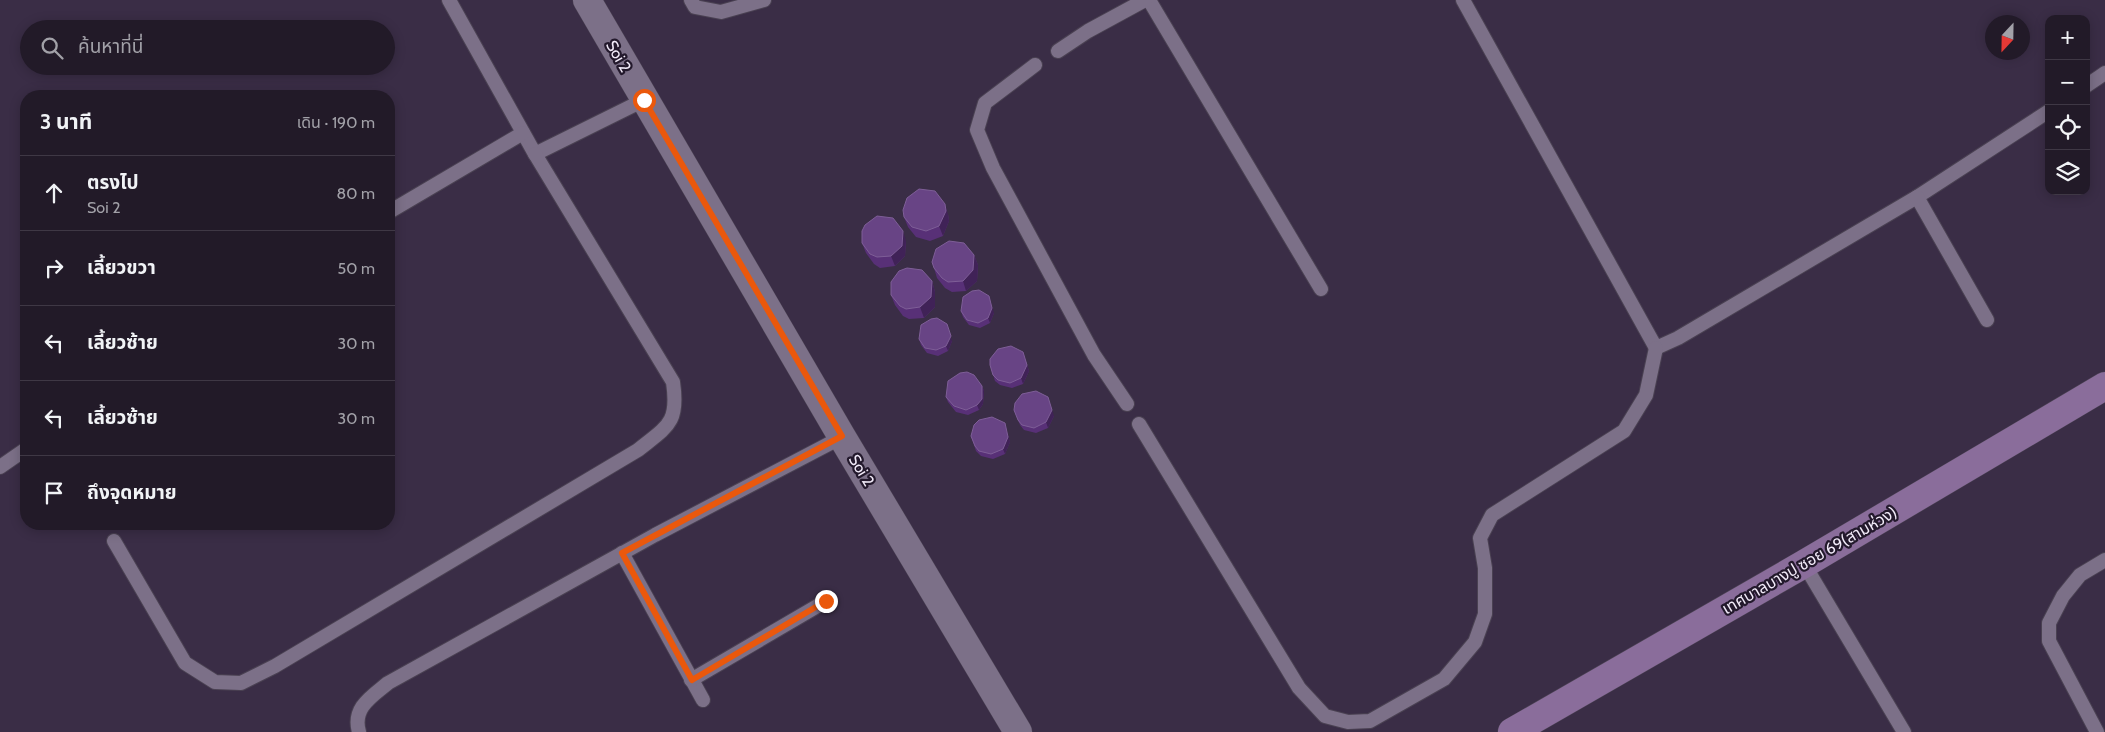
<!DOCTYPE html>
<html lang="th">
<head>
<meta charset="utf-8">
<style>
  body { margin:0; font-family:Cabin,"Noto Sans Thai",sans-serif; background:#2a2330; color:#f1f3f6 }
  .controls { position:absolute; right:15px; top:15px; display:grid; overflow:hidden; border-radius:10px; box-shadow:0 2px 12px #0003 }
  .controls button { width:45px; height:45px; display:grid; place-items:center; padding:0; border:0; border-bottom:1px solid #3f3845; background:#221a28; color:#f1f3f6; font:25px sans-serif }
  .compass { position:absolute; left:1985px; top:15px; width:45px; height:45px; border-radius:50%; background:#221a28; box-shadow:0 2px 12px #0003; rotate:202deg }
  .stop { position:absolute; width:15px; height:15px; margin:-11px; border:4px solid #ea580c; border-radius:50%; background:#fff }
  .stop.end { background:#ea580c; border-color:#fff; box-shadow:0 1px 5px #0008 }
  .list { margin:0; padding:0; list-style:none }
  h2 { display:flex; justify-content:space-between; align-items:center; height:65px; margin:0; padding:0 20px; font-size:21px }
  h2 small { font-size:16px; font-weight:400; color:#a2a1a8 }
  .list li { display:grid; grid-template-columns:32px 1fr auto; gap:15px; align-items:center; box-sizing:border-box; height:75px; padding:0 20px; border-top:1px solid #3f3845 }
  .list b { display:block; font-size:19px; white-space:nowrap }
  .list p { margin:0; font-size:16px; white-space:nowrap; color:#a2a1a8 }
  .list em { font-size:16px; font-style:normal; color:#a2a1a8 }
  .icon { flex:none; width:28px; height:28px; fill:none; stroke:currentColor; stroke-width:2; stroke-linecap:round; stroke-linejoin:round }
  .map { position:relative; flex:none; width:2105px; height:732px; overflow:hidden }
  .search { position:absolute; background:#221a28; box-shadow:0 2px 12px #0003; left:20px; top:20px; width:375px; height:55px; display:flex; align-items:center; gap:12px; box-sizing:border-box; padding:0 18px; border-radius:28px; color:#a2a1a8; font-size:19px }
  .panel { position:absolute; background:#221a28; box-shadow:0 2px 12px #0003; left:20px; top:90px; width:375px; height:440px; border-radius:20px }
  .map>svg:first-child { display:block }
  .built { fill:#3a2d46; fill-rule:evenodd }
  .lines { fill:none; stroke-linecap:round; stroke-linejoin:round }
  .lane-casing { stroke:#4a4152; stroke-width:16 }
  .street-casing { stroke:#4a4152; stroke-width:29 }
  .secondary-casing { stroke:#4a4152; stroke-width:29 }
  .lane { stroke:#7c7088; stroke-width:14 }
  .street { stroke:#7c7088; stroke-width:28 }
  .secondary { stroke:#8a6d9b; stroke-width:28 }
  .wall { fill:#583077 }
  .shaded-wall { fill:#402257 }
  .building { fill:#684485; stroke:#7e5e97 }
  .route { stroke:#ea580c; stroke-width:6 }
  .labels { text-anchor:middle; stroke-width:4.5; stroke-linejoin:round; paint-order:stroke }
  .street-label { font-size:16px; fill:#f2ebf9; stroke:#23192c }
</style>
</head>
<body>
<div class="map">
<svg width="2105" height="732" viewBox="0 0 2105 732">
  <rect width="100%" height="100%" fill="#2d2236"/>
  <path class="built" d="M 0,0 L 2105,0 L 2105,732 L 0,732 ZM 2049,19 L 2086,19 L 2086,191 L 2049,191 ZM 1992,22 L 2022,22 L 2022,52 L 1992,52 ZM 29,29 L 386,29 L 386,66 L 29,66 ZM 26,96 L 389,96 L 389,524 L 26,524 Z"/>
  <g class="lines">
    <g class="lane-casing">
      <g id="lane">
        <path d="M 449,0 L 535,154 L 644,100"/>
        <path d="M 691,0 L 695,7 L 721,12 L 764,0"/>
        <path d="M 1149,0 L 1321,289"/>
        <path d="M 1463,0 L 1656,348 L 1678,338 L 1917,197 L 2049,111"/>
        <path d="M 1058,51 L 1088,31 L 1145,0"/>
        <path d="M 1035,65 L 985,103 L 977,130 L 993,168 L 1094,355 L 1127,404"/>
        <path d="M 2086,86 L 2105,73"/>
        <path d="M 1917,197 L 1987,320"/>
        <path d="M 389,212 L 523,133"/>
        <path d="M 1139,424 L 1299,688 L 1325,716 L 1348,722 L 1370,721 L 1444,679 L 1475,642 L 1485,614 L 1485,568 L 1480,538 L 1492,515 L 1624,431 L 1646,395 L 1656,348"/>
        <path d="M 0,467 L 26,449"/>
        <path d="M 114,541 L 185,663 L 215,682 L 241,683 L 275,666 L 638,450 C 668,426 679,423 673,382 L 535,154"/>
        <path d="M 622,553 L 703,700"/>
        <path d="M 1804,564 L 1904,732"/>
        <path d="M 691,680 L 826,601"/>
        <path d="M 359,732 C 352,708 371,697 388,683 L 655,535 L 842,437"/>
        <path d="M 2097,732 L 2049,641 L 2049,623 L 2063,596 L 2080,575 L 2105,560"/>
      </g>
    </g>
    <g class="street-casing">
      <path id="street" d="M 587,0 L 842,437 L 1018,732"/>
    </g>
    <g class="secondary-casing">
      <path id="secondary" d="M 1512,732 L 1804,564 L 2105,386"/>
    </g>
    <use href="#lane" class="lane"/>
    <use href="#street" class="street"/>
    <use href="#secondary" class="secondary"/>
  </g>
  <g class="wall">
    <path d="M 948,214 L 949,221 L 943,236 L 930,241 L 916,237 L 908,227 L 904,217 Z"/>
    <path d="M 906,241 L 905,256 L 895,266 L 880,268 L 874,264 L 866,253 L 862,243 Z"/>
    <path d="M 974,255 L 978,265 L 977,281 L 966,291 L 952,292 L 945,288 L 937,278 L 934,268 Z"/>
    <path d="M 932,281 L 935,292 L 935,307 L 924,318 L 909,319 L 903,316 L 895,305 L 891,295 Z"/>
    <path d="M 961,311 L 994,313 L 990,323 L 980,328 L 969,325 L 963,317 Z"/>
    <path d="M 919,339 L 952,341 L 948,351 L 938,356 L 927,353 L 921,345 Z"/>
    <path d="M 1023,352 L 1029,371 L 1023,384 L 1012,388 L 1000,385 L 995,381 L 990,365 Z"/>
    <path d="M 982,386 L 984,391 L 983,404 L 979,410 L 968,415 L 956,412 L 948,402 L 946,397 Z"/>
    <path d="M 1014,410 L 1054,416 L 1048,428 L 1036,433 L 1024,430 L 1020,425 Z"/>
    <path d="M 1006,429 L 1010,442 L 1005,454 L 993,459 L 981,456 L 976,451 L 971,436 Z"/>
  </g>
  <g class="shaded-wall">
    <path d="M 945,204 L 948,214 L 949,221 L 943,236 L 939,226 Z"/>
    <path d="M 903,231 L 906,241 L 905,256 L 895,266 L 891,256 Z"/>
    <path d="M 974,255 L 978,265 L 977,281 L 966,291 L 963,281 Z"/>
    <path d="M 932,281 L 935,292 L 935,307 L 924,318 L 920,307 Z"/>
    <path d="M 989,296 L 994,313 L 990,323 L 988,318 Z"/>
    <path d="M 947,324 L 952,341 L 948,351 L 946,346 Z"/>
    <path d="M 1027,365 L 1029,371 L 1023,384 L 1021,378 Z"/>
    <path d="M 982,386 L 984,391 L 983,404 L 979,410 L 977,405 Z"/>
    <path d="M 1048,397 L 1054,416 L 1048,428 L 1046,422 Z"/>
    <path d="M 1005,423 L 1010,442 L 1005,454 L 1003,449 Z"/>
  </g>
  <g class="building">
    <path d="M 919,189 L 935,191 L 945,204 L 946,211 L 939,226 L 926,231 L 912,227 L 904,217 L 903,210 L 907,198 Z"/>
    <path d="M 877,216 L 893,218 L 903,231 L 902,246 L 891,256 L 877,257 L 870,254 L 862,243 L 862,231 L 865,225 Z"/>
    <path d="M 949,241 L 964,243 L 974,255 L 973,270 L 963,281 L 948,282 L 942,278 L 934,268 L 932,262 L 936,249 Z"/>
    <path d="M 907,268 L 922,270 L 932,281 L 931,297 L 920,307 L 906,309 L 900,306 L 891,295 L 891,282 L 899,271 Z"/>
    <path d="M 979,290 L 989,296 L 992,308 L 988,318 L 978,323 L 967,320 L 961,311 L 963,297 L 972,291 Z"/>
    <path d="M 937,318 L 947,324 L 951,336 L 946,346 L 936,350 L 925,348 L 919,339 L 921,325 L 931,319 Z"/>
    <path d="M 1011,346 L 1023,352 L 1027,365 L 1021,378 L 1010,383 L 998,380 L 993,375 L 990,365 L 990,359 L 998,349 Z"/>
    <path d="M 967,372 L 974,375 L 982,386 L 982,399 L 977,405 L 966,410 L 954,406 L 946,397 L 948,381 L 960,373 Z"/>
    <path d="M 1036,391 L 1048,397 L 1052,410 L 1046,422 L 1034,428 L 1022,425 L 1018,420 L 1014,410 L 1015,403 L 1022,394 Z"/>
    <path d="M 992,417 L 1005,423 L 1008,437 L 1003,449 L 991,454 L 979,451 L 975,446 L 971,436 L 974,425 L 979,420 Z"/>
  </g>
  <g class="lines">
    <path class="route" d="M 644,100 L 842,436 L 622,553 L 692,680 L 826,601"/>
  </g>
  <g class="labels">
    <g class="street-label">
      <text transform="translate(619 56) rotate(60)" y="6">Soi 2</text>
      <text transform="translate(862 470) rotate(59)" y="6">Soi 2</text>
      <text transform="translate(1809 560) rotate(-30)" y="6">เทศบาลบางปู ซอย 69(สามห่วง)</text>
    </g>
  </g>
</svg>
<div class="controls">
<button>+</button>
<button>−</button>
<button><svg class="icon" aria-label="locate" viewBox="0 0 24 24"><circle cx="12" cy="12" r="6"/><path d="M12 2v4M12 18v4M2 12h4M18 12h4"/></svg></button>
<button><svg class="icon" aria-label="layers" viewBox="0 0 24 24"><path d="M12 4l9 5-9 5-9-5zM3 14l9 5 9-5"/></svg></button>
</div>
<svg class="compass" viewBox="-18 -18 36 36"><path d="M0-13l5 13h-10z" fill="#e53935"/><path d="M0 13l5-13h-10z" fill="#a2a1a8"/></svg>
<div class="stop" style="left:644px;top:100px"></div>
<div class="stop end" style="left:826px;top:601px"></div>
<div class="search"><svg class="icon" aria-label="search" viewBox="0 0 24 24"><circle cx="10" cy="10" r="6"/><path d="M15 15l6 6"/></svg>ค้นหาที่นี่</div>
<section class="panel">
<h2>3 นาที<small>เดิน · 190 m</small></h2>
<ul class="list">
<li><svg class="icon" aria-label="ahead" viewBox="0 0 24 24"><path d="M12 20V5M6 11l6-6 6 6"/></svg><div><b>ตรงไป</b><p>Soi 2</p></div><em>80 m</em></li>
<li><svg class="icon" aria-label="right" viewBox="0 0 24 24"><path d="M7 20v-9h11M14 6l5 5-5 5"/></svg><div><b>เลี้ยวขวา</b></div><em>50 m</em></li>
<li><svg class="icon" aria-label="left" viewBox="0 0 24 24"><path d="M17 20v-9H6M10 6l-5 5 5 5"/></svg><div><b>เลี้ยวซ้าย</b></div><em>30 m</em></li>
<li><svg class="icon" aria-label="left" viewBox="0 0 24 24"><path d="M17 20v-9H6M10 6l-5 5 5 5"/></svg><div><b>เลี้ยวซ้าย</b></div><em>30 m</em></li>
<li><svg class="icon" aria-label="arrive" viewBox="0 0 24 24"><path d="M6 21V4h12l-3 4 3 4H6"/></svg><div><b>ถึงจุดหมาย</b></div></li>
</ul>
</section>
</div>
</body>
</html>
